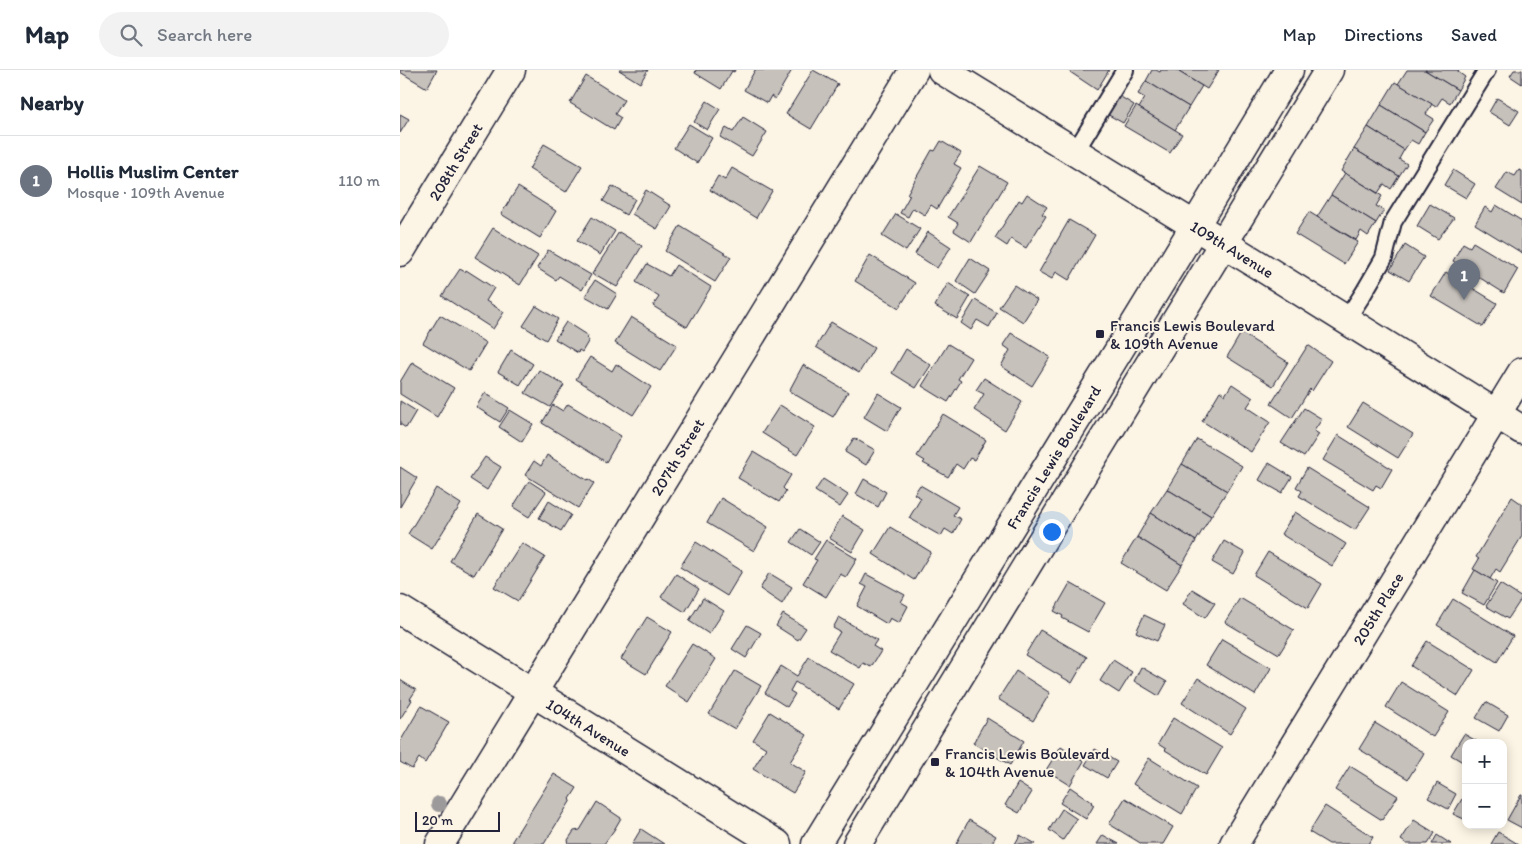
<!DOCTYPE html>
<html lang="en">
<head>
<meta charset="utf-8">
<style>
  body { margin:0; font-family:Itim,sans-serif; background:#f2f2f3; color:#1f2937 }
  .controls { position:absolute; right:15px; bottom:15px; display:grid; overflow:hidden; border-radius:10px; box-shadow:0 2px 12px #0003 }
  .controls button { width:45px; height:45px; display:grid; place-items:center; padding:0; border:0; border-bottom:1px solid #e0e1e3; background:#fff; color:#1f2937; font:25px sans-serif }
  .scale { position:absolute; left:15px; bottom:12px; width:85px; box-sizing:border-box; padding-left:5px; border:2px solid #22223b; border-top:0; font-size:14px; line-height:18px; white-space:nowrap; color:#22223b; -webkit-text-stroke:4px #fcf5e5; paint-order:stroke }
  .you { position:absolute; left:651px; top:461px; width:18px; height:18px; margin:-12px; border:4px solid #fff; border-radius:50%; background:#1a73e8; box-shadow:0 0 0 8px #1a73e833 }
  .badge { display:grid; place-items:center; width:32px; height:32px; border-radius:50%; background:#22223b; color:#fff; font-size:16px; font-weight:700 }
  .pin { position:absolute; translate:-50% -41px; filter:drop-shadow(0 1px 2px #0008) }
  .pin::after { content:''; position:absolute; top:26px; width:18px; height:15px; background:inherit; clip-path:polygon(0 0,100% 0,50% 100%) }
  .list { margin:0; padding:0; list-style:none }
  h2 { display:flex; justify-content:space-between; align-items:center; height:65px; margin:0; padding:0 20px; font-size:21px }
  h2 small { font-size:16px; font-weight:400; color:#747a83 }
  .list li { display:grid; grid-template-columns:32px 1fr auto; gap:15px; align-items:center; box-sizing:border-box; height:90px; padding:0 20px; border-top:1px solid #e0e1e3 }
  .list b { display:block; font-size:19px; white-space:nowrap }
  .list p { margin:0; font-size:16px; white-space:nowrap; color:#747a83 }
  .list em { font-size:16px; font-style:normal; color:#747a83 }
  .icon { flex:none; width:28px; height:28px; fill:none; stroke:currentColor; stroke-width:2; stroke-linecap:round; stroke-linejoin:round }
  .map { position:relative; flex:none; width:1122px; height:774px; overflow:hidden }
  header { display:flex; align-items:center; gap:30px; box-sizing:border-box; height:70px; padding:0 25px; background:#fff; border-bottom:1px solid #e0e1e3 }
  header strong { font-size:24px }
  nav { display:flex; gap:28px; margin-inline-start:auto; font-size:18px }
  .search { width:350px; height:45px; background:#f2f2f3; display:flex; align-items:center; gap:12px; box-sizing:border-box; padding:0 18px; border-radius:28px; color:#747a83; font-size:19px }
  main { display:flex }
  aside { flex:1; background:#fff }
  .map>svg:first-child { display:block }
  .building { fill:#c6c1bb; stroke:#22223b }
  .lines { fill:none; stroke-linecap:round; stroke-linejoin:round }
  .lane-casing { stroke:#22223b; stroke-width:20 }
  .street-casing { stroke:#22223b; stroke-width:31 }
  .primary-casing { stroke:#22223b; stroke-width:31 }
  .lane { stroke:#fcf5e5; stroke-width:16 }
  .street { stroke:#fcf5e5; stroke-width:28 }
  .primary { stroke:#fcf5e5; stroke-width:28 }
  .tree { fill:#9d9a9b }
  .poi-dot { fill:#22223b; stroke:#fcf5e5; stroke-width:2 }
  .labels { text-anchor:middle; stroke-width:4; stroke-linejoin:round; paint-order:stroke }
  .street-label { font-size:16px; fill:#22223b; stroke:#fcf5e5 }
  .poi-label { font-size:16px; fill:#22223b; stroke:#fcf5e5; text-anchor:start }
</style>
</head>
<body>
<header>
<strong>Map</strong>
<div class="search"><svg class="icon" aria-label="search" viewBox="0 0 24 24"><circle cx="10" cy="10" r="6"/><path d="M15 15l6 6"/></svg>Search here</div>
<nav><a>Map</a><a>Directions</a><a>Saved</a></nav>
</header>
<main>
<aside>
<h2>Nearby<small></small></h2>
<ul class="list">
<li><span class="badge" style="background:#6b7280">1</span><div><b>Hollis Muslim Center</b><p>Mosque · 109th Avenue</p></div><em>110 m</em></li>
</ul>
</aside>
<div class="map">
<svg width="1122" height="774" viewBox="0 0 1122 774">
  <rect width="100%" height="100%" fill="#fcf5e5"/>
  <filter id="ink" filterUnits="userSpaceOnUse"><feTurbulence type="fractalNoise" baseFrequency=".02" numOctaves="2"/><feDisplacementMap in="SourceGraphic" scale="10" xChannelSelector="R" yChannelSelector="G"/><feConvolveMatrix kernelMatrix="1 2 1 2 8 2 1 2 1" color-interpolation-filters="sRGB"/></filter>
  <g filter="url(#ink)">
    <g class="building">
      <path d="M 0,0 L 37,0 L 27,18 L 0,2 Z"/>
      <path d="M 219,0 L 248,0 L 240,13 Z"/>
      <path d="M 296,0 L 335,0 L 334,2 L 332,1 L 321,19 L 295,3 Z"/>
      <path d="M 355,0 L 392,0 L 375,29 L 371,26 L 367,33 L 344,20 Z"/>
      <path d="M 413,0 L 438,14 L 411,59 L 386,44 Z"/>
      <path d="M 671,0 L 709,0 L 697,20 L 670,2 Z"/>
      <path d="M 752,0 L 756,0 L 760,2 L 761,0 L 776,0 L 802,16 L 789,37 L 746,11 Z"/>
      <path d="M 776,0 L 819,0 L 807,19 Z"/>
      <path d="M 1007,0 L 1025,0 L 1058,20 L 1050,33 L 1042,28 L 1036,37 L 998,14 Z"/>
      <path d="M 1025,0 L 1059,0 L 1058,2 L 1065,7 L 1058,20 Z"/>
      <path d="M 1114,0 L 1122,0 L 1122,14 L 1110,6 Z"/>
      <path d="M 186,6 L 224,30 L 215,44 L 221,48 L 214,60 L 170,33 Z"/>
      <path d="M 746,11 L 789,37 L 775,60 L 739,38 L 745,28 L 738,24 Z"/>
      <path d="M 995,12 L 1032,34 L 1026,44 L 1034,49 L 1025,62 L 981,35 Z"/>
      <path d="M 716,24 L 734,35 L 723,53 L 705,43 Z"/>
      <path d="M 1097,28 L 1119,41 L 1110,55 L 1089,42 Z"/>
      <path d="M 307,31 L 320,39 L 307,60 L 294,52 Z"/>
      <path d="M 981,35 L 1025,62 L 1018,74 L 1011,70 L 1004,80 L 968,57 Z"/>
      <path d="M 736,36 L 782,64 L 770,83 L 724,56 Z"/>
      <path d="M 0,44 L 9,49 L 0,63 Z"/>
      <path d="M 343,47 L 367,62 L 352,86 L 320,67 L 326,58 L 333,62 Z"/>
      <path d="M 289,54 L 312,68 L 297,93 L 274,78 Z"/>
      <path d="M 968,57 L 1004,80 L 999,89 L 1007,94 L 999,106 L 954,79 Z"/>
      <path d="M 541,71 L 561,83 L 554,94 L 561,98 L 537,139 L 531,135 L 525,145 L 513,138 L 508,147 L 500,143 L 510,125 L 507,124 L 532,80 L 535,81 Z"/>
      <path d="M 144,74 L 182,96 L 166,122 L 129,99 Z"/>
      <path d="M 954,79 L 999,106 L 991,119 L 984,114 L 978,123 L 941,101 Z"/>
      <path d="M 580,96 L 607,112 L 571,172 L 554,161 L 558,153 L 548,147 Z"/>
      <path d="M 332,98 L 372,121 L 356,148 L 310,120 L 318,106 L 325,110 Z"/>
      <path d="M 1053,100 L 1075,114 L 1066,128 L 1044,115 Z"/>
      <path d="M 1119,100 L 1122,101 L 1122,135 L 1096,119 L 1107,102 L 1115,106 Z"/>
      <path d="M 945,103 L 982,126 L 976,136 L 984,140 L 976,153 L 931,125 Z"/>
      <path d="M 212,116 L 235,129 L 226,145 L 203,131 Z"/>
      <path d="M 118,117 L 156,141 L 140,168 L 101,144 Z"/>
      <path d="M 246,120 L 271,136 L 257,159 L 232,144 Z"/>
      <path d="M 627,124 L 647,137 L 642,144 L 646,146 L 626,178 L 611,169 L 607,176 L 595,168 L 619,130 L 622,132 Z"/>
      <path d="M 931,125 L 976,153 L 968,166 L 961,161 L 956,170 L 917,147 Z"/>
      <path d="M 1030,134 L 1054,148 L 1038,169 L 1017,156 Z"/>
      <path d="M 1096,135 L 1122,151 L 1122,183 L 1075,154 L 1085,137 L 1092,142 Z"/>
      <path d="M 909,142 L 958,172 L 944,194 L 895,164 Z"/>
      <path d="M 496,144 L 520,159 L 506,181 L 482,166 Z"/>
      <path d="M 192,147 L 215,161 L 200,185 L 177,171 Z"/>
      <path d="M 669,150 L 695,165 L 669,210 L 656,202 L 652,209 L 639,202 Z"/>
      <path d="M 280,156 L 331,187 L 315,212 L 265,181 Z"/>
      <path d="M 93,158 L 138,186 L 120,215 L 75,187 Z"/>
      <path d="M 219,162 L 242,176 L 217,217 L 198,206 L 197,208 L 192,204 Z"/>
      <path d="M 528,162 L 551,177 L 537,198 L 515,184 Z"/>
      <path d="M 1073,172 L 1118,199 L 1104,223 L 1053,191 L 1063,173 L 1070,177 Z"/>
      <path d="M 1005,175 L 1024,187 L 1009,211 L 990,200 Z"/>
      <path d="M 148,180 L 191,205 L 182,220 L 159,206 L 156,210 L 137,198 Z"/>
      <path d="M 470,185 L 515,213 L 499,238 L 455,211 Z"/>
      <path d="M 570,188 L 590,201 L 575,224 L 556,211 Z"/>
      <path d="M 247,194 L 269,206 L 276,195 L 311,217 L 287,257 L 253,236 L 259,227 L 236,212 Z"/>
      <path d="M 60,199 L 65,202 L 66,200 L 94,218 L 86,231 L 104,242 L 93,259 L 42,226 Z"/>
      <path d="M 1046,202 L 1097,233 L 1083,257 L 1031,226 Z"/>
      <path d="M 195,210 L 217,224 L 208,239 L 185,226 Z"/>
      <path d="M 548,213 L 570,227 L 557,249 L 535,236 Z"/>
      <path d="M 614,215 L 637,230 L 623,252 L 599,237 Z"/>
      <path d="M 575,230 L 597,243 L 589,257 L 577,250 L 571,260 L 561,253 Z"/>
      <path d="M 136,236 L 158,249 L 146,270 L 123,256 Z"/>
      <path d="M 40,245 L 86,273 L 69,301 L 23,273 Z"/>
      <path d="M 231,247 L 277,275 L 260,301 L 215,273 Z"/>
      <path d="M 166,252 L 188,266 L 187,268 L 189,270 L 182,282 L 179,280 L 178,283 L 155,269 Z"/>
      <path d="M 431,252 L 474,278 L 459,303 L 416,277 Z"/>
      <path d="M 611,263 L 650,287 L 632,316 L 601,296 L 610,280 L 603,275 Z"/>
      <path d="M 841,263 L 888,292 L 873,316 L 827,287 Z"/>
      <path d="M 548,274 L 571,288 L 558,309 L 561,311 L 548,332 L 522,316 Z"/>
      <path d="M 908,275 L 931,291 L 912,321 L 910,319 L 892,348 L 871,334 Z"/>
      <path d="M 506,279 L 531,295 L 516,318 L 492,303 Z"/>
      <path d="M 111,280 L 133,294 L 120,315 L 98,302 Z"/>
      <path d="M 190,287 L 212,301 L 216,294 L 251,317 L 233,345 L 176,309 Z"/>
      <path d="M 12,292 L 54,318 L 37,347 L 0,324 L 0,312 Z"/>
      <path d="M 403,295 L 448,322 L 433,347 L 389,321 Z"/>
      <path d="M 139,300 L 164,315 L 150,337 L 125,323 Z"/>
      <path d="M 584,308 L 622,332 L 605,360 L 574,340 L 584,324 L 576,320 Z"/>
      <path d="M 832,314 L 853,328 L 847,337 L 870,352 L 851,382 L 802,351 L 820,321 L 825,325 Z"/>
      <path d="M 85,323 L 109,338 L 100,352 L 76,337 Z"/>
      <path d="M 478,323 L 501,337 L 487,361 L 464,347 Z"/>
      <path d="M 0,331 L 16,341 L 6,358 L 0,354 Z"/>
      <path d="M 963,333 L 1013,364 L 998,388 L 948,357 Z"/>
      <path d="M 168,334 L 221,366 L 206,392 L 142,353 L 153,335 L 163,341 Z"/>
      <path d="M 380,335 L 415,357 L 397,385 L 362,363 Z"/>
      <path d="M 904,338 L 922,349 L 914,361 L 919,364 L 904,387 L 881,373 Z"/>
      <path d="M 110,340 L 133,354 L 122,372 L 99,357 Z"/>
      <path d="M 543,344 L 586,370 L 574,390 L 570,388 L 563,399 L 556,394 L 548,407 L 523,393 L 525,391 L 517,386 Z"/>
      <path d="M 938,365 L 992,399 L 981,418 L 976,415 L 973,420 L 923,390 Z"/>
      <path d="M 454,368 L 475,380 L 466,395 L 445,382 Z"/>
      <path d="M 797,369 L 842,396 L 827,421 L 782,394 Z"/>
      <path d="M 353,382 L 391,405 L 383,418 L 386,421 L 379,432 L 338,408 Z"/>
      <path d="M 147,385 L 187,410 L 188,409 L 194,413 L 178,438 L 125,405 L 134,391 L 141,396 Z"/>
      <path d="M 85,387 L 101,397 L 87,420 L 70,409 Z"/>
      <path d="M 869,393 L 892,407 L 882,423 L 859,410 Z"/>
      <path d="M 782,394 L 827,421 L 811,446 L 767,419 Z"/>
      <path d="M 0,397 L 17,408 L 0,437 Z"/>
      <path d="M 907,398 L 970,437 L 955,460 L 899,426 L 902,421 L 896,417 Z"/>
      <path d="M 423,409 L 448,425 L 440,437 L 415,421 Z"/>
      <path d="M 464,409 L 486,422 L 478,437 L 456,424 Z"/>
      <path d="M 129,411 L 146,422 L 129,447 L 113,437 Z"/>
      <path d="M 520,415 L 558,437 L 553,445 L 561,449 L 553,464 L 545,459 L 541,466 L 509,448 L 521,428 L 514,424 Z"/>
      <path d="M 36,418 L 61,434 L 56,442 L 55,442 L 32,479 L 8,464 Z"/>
      <path d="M 767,419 L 811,446 L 796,471 L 751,443 Z"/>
      <path d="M 1112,427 L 1122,434 L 1122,466 L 1100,502 L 1096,499 L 1090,509 L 1073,499 L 1079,489 L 1076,487 Z"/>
      <path d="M 321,428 L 368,457 L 354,481 L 307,453 Z"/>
      <path d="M 149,431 L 171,445 L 161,461 L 139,448 Z"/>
      <path d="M 895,442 L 946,474 L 932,496 L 881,464 Z"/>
      <path d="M 751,443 L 796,471 L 782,495 L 737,467 Z"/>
      <path d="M 78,444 L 102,459 L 74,505 L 50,491 Z"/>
      <path d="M 442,446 L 465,460 L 452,482 L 429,468 Z"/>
      <path d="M 490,457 L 531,482 L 514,510 L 473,484 Z"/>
      <path d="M 400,459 L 420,472 L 411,485 L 391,472 Z"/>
      <path d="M 737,467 L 782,495 L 766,520 L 721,493 Z"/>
      <path d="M 426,470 L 457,489 L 446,507 L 440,504 L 426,527 L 403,513 L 417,490 L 414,489 Z"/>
      <path d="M 824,471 L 845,483 L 833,504 L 812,492 Z"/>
      <path d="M 296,472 L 342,501 L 327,526 L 280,497 Z"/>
      <path d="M 122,473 L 145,487 L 118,531 L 94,517 Z"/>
      <path d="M 868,482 L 922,514 L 908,538 L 854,505 Z"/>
      <path d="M 1075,500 L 1097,513 L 1084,535 L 1062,523 Z"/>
      <path d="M 369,503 L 392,517 L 382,534 L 360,519 Z"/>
      <path d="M 276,504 L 299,519 L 285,542 L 261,527 Z"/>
      <path d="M 466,504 L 505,525 L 501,532 L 508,536 L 499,553 L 490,548 L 487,554 L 457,536 L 467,517 L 461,514 Z"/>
      <path d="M 670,513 L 705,533 L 688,562 L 662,548 L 663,546 L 654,541 Z"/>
      <path d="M 1100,514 L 1122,528 L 1108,549 L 1086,536 Z"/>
      <path d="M 792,519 L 815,533 L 805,548 L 783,534 Z"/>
      <path d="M 303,528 L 324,541 L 309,564 L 289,551 Z"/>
      <path d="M 840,528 L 894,560 L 879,584 L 825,552 Z"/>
      <path d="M 1053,529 L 1113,566 L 1097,592 L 1037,555 Z"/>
      <path d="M 383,544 L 406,558 L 398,570 L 376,556 Z"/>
      <path d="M 744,545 L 765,555 L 757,571 L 736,562 Z"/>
      <path d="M 247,547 L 272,562 L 246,604 L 221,589 Z"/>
      <path d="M 439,547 L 477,570 L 473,576 L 481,581 L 471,597 L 463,593 L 460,598 L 429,580 L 440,562 L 433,558 Z"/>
      <path d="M 347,555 L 361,563 L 346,588 L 332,579 Z"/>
      <path d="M 640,560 L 687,587 L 672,613 L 625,585 Z"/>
      <path d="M 822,569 L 871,598 L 855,625 L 806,595 Z"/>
      <path d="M 1027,571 L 1074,600 L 1058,626 L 1011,596 Z"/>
      <path d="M 292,574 L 316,589 L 289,632 L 265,616 Z"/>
      <path d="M 409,587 L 454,614 L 439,639 L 395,612 L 390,621 L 395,624 L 387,637 L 365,623 L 381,596 L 397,606 Z"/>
      <path d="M 713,590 L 732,602 L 719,623 L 700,611 Z"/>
      <path d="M 741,597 L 767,612 L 759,626 L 734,611 Z"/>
      <path d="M 335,601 L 361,616 L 335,659 L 309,644 Z"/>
      <path d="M 616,601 L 650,623 L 633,651 L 598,629 Z"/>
      <path d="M 798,608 L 846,639 L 830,664 L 782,633 Z"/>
      <path d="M 0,610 L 16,620 L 10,629 L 12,630 L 0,649 Z"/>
      <path d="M 1001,612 L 1049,642 L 1033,667 L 986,637 Z"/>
      <path d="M 1086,632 L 1108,645 L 1099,661 L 1076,648 Z"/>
      <path d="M 21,636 L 49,652 L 25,693 L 19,688 L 12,699 L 0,692 L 0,672 Z"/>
      <path d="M 370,642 L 407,665 L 390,692 L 406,702 L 393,723 L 353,699 L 366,678 L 353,670 Z"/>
      <path d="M 587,648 L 624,671 L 610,695 L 573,673 Z"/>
      <path d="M 773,648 L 822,678 L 806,705 L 765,680 L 766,679 L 758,674 Z"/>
      <path d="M 975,653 L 1024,683 L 1008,709 L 959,679 Z"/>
      <path d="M 1064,664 L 1080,673 L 1066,673 L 1066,694 L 1051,685 Z"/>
      <path d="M 661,676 L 684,691 L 670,715 L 646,700 Z"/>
      <path d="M 695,679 L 717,692 L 707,708 L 685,695 Z"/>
      <path d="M 749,688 L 797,718 L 782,744 L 733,714 Z"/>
      <path d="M 950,696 L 998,726 L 982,750 L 935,720 Z"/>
      <path d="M 154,704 L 177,718 L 170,729 L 171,730 L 144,774 L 117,774 L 112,771 Z"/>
      <path d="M 618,713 L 632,722 L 619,743 L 605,735 Z"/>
      <path d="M 1037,713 L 1056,724 L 1048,739 L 1028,728 Z"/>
      <path d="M 670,717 L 692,732 L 691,733 L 694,735 L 686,749 L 660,733 Z"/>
      <path d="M 1121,725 L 1122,725 L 1122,758 L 1107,750 Z"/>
      <path d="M 725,728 L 773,757 L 763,774 L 742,774 L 709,754 Z"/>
      <path d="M 1062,729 L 1066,731 L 1066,750 L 1053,744 Z"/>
      <path d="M 197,732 L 221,748 L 214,760 L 204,774 L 169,774 L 168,770 L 174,761 L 180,760 Z"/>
      <path d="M 925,736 L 973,767 L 969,774 L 929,774 L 909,762 Z"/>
      <path d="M 662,739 L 677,749 L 663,770 L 649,760 Z"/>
      <path d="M 569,750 L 596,766 L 591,774 L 556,774 Z"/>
      <path d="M 1014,750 L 1035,763 L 1028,774 L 1007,774 L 1001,770 Z"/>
      <path d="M 241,759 L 264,774 L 232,774 Z"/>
      <path d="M 1098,762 L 1118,774 L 1091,774 Z"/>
      <path d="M 620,765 L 636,774 L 615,774 Z"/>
      <path d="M 703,765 L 719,774 L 697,774 Z"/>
      <path d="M 1037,765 L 1051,774 L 1032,774 Z"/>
    </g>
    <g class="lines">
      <g class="lane-casing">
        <g id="lane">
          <path d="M 675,82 L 725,0"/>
          <path d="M 946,250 L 963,224 L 984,188 L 993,152 L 1087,0"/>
        </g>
      </g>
      <g class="street-casing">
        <g id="street">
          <path id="s1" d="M 542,0 L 852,191 L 1122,360"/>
          <path id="s2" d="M 0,182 L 111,0"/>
          <path id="s3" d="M 0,540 L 377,774"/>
          <path id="s4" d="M 40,774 L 514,0"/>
          <path id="s5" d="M 834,774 L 1122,302"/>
        </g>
      </g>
      <g class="primary-casing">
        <g id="primary">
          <path id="s6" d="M 416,774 L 773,192 L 889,0"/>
          <path d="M 457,774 L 929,0"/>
        </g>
      </g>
      <use href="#lane" class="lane"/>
      <use href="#street" class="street"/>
      <use href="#primary" class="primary"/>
    </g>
    <circle class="tree" cx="39" cy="734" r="8"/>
  </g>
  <g class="poi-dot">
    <rect x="695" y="259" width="10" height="10" rx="2.5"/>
    <rect x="530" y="687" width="10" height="10" rx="2.5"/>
  </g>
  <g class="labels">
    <g class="street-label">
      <text dy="6" stroke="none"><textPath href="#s2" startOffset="106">208th Street</textPath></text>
      <text dy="6" stroke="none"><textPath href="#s1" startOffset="341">109th Avenue</textPath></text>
      <text dy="6" stroke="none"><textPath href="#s4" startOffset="454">207th Street</textPath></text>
      <text dy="6" stroke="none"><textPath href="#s6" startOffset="454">Francis Lewis Boulevard</textPath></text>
      <text dy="6" stroke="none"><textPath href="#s5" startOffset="276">205th Place</textPath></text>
      <text dy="6" stroke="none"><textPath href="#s3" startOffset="222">104th Avenue</textPath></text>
    </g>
    <g class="poi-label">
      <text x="710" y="261">Francis Lewis Boulevard<tspan x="710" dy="18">&amp; 109th Avenue</tspan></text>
      <text x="545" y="689">Francis Lewis Boulevard<tspan x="545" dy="18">&amp; 104th Avenue</tspan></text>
    </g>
  </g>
</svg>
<div class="controls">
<button>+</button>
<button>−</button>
</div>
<div class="scale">20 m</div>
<div class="you"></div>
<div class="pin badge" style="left:1064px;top:230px;background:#6b7280">1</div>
</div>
</main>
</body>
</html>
